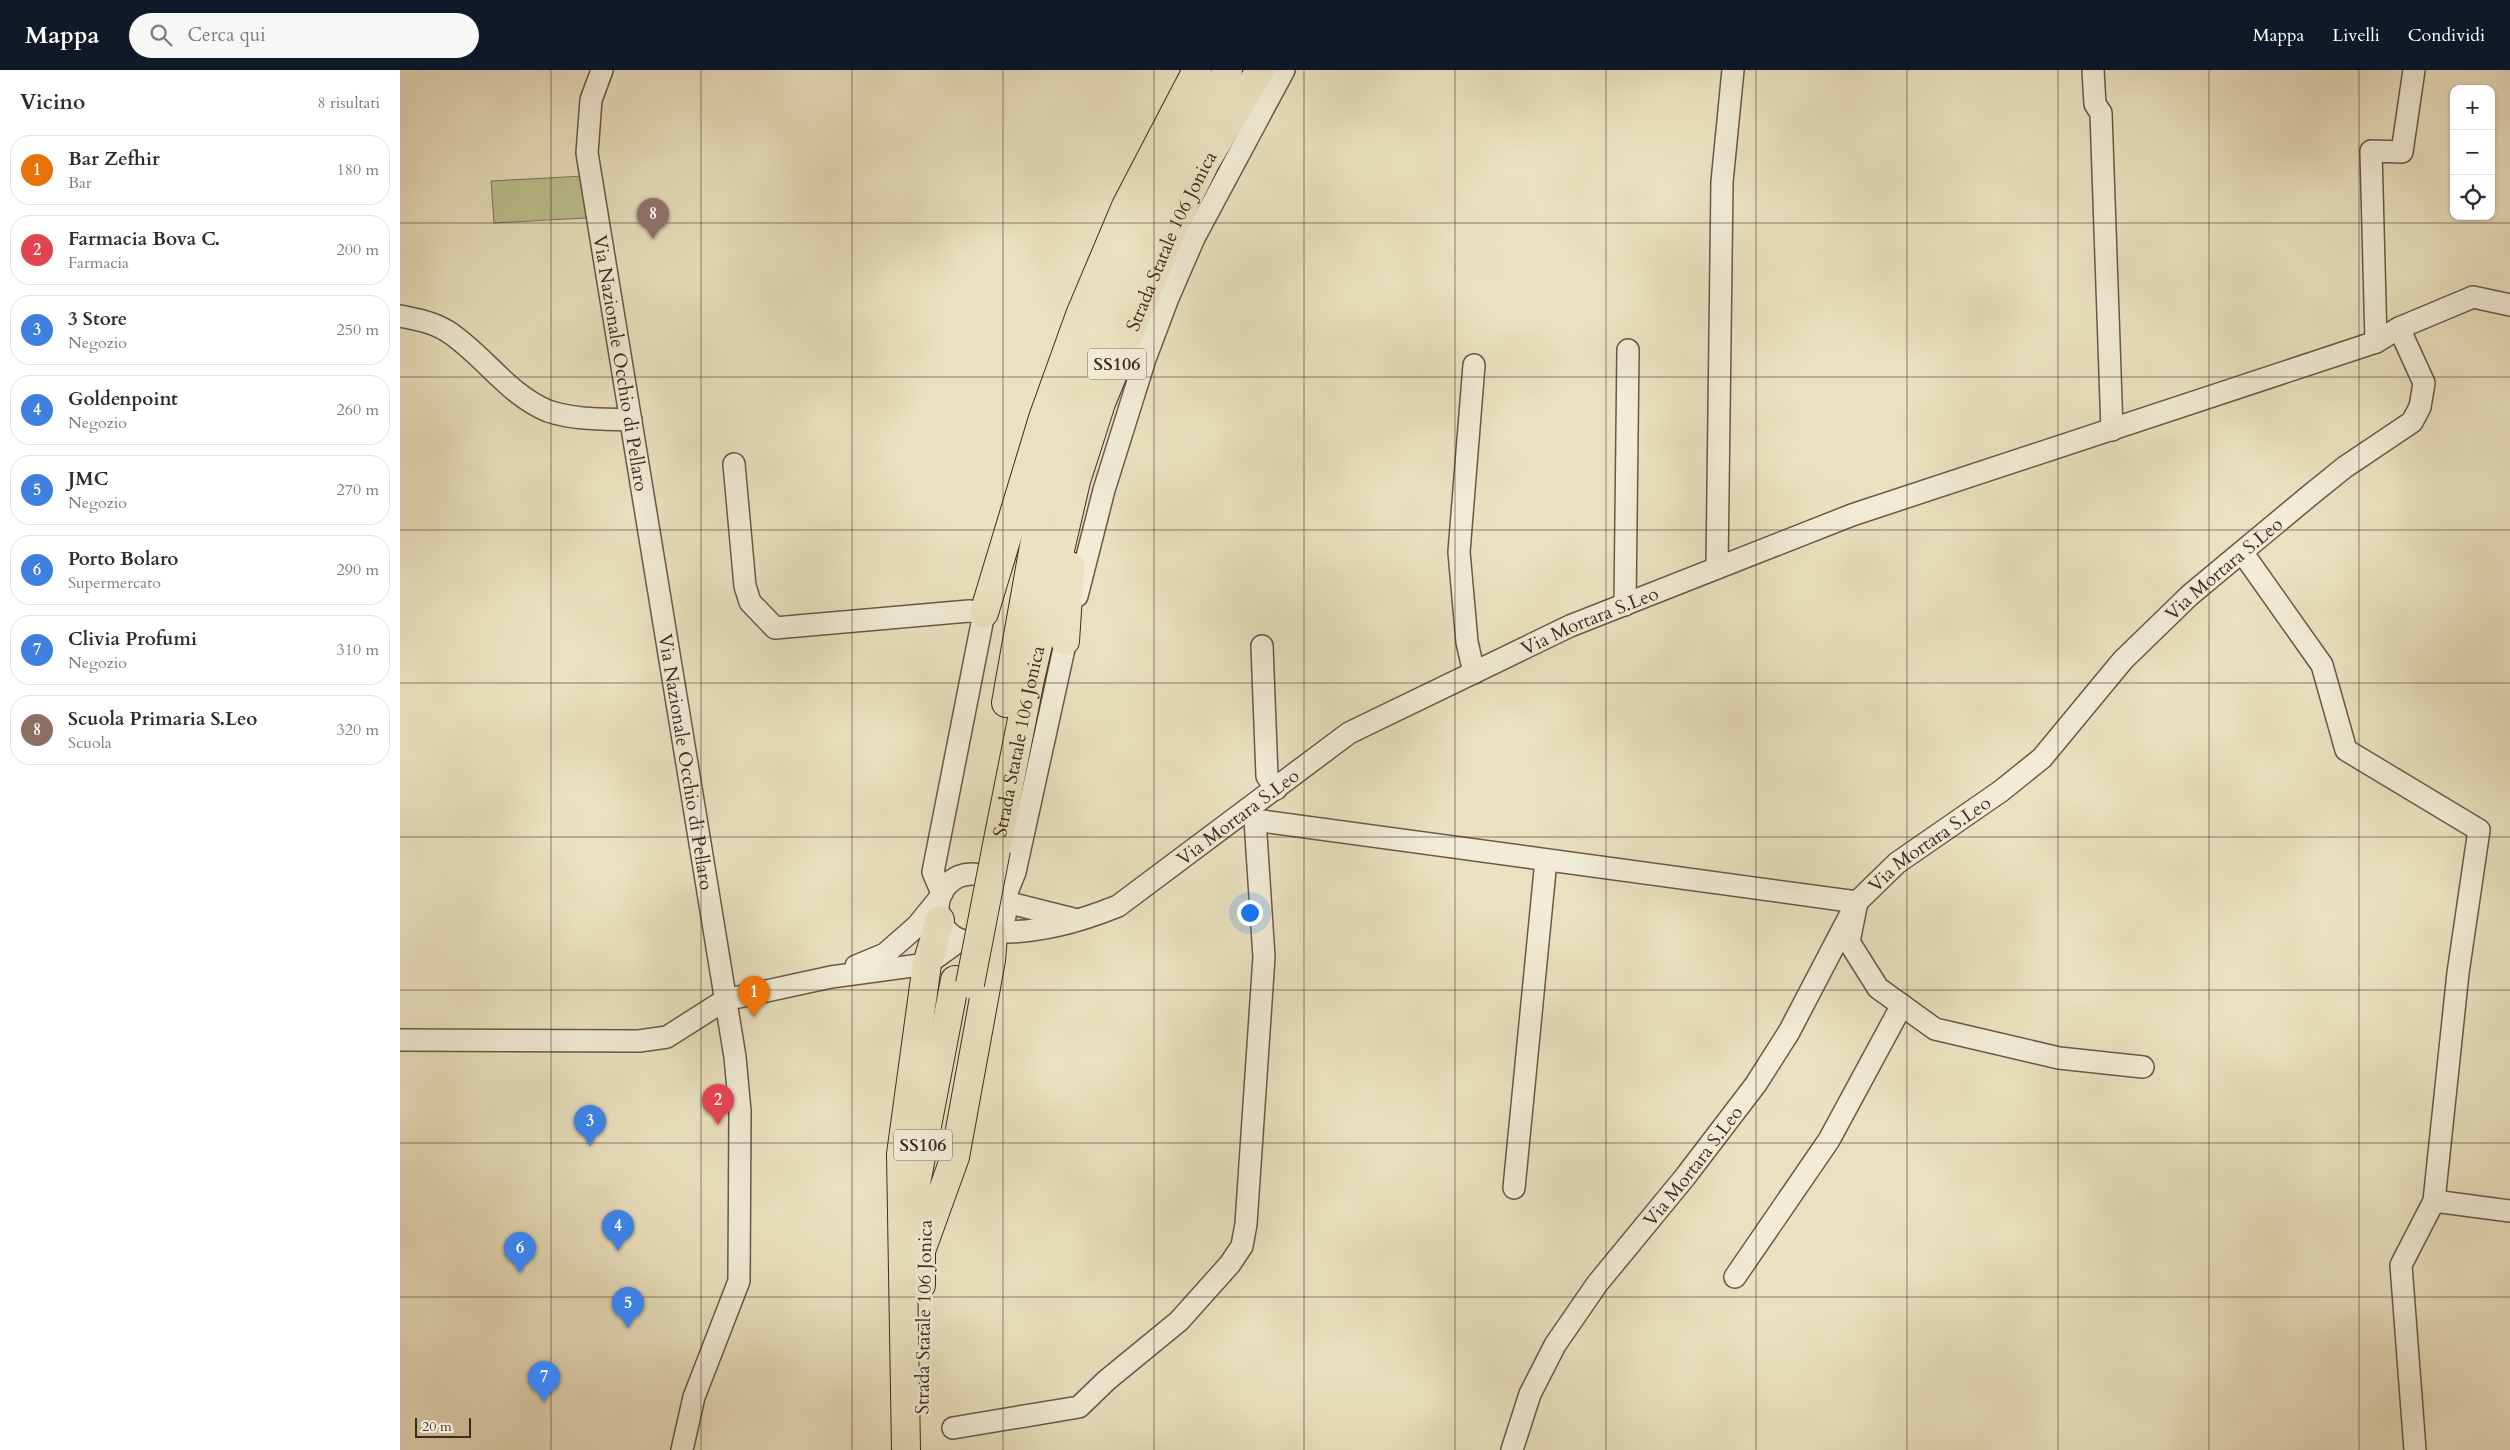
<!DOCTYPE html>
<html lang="it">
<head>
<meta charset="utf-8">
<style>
  body { margin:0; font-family:Cardo,serif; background:#f7f7f7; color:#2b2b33 }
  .controls { position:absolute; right:15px; top:15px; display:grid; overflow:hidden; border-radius:10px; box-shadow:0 1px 4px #0004 }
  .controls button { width:45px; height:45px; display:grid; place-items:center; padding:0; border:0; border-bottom:1px solid #e1e1e2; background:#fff; color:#2b2b33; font:25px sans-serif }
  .scale { position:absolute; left:15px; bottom:12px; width:56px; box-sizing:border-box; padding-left:5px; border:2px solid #3e2a21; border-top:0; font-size:14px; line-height:18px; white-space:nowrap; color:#3e2a21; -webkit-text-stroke:4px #f2ecd6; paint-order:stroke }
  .you { position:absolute; left:849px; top:842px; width:18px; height:18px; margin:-12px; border:4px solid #fff; border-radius:50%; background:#1a73e8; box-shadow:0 0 0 8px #1a73e833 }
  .badge { display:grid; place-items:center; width:32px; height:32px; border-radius:50%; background:#111827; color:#fff; font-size:16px; font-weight:700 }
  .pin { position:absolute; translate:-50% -41px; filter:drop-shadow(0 1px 2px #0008) }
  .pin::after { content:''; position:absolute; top:26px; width:18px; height:15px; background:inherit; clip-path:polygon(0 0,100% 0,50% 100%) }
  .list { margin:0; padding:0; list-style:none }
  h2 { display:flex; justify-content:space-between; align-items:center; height:65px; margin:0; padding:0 20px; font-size:21px }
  h2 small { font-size:16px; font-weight:400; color:#7c7c81 }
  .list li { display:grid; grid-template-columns:32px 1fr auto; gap:15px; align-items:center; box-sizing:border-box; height:70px; margin:0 10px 10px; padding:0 10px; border:1px solid #e1e1e2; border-radius:20px }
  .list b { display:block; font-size:19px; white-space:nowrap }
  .list p { margin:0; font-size:16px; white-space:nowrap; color:#7c7c81 }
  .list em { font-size:16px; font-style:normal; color:#7c7c81 }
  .icon { flex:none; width:28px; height:28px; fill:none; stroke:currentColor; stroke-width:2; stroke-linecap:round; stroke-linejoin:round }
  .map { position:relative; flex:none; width:2110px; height:1380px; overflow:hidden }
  header { display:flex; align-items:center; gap:30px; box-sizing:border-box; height:70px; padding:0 25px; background:#111827; color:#fff }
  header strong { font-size:24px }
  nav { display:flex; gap:28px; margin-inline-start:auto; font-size:18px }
  .search { width:350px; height:45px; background:#f7f7f7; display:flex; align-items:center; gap:12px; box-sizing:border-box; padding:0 18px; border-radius:28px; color:#7c7c81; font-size:19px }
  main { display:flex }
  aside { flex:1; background:#fff }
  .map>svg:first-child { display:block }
  .green { fill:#bcc18f; stroke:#7d7658 }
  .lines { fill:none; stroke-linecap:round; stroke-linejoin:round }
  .minor-casing { stroke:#695849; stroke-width:24 }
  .major-casing { stroke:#3e2a21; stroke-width:30 }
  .highway-casing { stroke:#3e2a21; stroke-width:30 }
  .minor { stroke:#f2ecd6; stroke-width:21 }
  .major { stroke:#ebe1c0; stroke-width:28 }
  .highway { stroke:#ebe1c0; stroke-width:28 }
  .highway-bridge-casing { stroke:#3e2a21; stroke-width:30; stroke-linecap:butt }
  .highway-bridge { stroke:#ebe1c0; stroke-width:28 }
  .grid { fill:none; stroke:#3e2a21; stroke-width:1; stroke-opacity:0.55 }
  .labels { text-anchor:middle; stroke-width:5; stroke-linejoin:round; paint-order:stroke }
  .shield { fill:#f2ecd6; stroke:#746457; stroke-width:1 }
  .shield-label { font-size:18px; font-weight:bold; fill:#3e2a21 }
  .street-label { font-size:19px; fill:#3e2a21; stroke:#f2ecd6 }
</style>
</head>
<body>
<header>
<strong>Mappa</strong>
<div class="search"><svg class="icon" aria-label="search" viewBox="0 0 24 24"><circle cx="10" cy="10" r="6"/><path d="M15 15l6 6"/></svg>Cerca qui</div>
<nav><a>Mappa</a><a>Livelli</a><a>Condividi</a></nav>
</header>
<main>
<aside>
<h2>Vicino<small>8 risultati</small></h2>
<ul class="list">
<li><span class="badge" style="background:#e8710a">1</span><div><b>Bar Zefhir</b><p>Bar</p></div><em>180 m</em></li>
<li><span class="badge" style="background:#e0444e">2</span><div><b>Farmacia Bova C.</b><p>Farmacia</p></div><em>200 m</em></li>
<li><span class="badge" style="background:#3f7fe0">3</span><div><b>3 Store</b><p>Negozio</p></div><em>250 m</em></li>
<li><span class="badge" style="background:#3f7fe0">4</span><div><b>Goldenpoint</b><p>Negozio</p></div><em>260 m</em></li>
<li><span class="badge" style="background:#3f7fe0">5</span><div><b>JMC</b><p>Negozio</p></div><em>270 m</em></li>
<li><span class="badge" style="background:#3f7fe0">6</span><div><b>Porto Bolaro</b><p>Supermercato</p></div><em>290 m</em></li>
<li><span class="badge" style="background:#3f7fe0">7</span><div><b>Clivia Profumi</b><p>Negozio</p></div><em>310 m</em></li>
<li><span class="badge" style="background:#8d6e63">8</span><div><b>Scuola Primaria S.Leo</b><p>Scuola</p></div><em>320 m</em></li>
</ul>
</aside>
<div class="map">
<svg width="2110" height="1380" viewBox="0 0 2110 1380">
  <rect width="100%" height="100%" fill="#ebe1c0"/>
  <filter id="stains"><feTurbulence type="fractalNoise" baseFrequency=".004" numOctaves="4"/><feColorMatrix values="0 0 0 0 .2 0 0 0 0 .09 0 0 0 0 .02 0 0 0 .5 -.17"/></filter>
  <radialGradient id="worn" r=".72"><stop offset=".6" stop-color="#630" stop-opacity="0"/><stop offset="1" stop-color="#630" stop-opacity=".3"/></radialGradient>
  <path class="green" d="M 184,106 L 186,148 L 94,153 L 91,111 Z"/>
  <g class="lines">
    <g class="minor-casing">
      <g id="minor">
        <path id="s1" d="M 202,0 L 191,30 L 187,83 L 335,987 L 340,1041 L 339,1211 L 294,1327 L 282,1380"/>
        <path d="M 1693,0 L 1695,34 L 1701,43 L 1712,360"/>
        <path d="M 0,246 C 16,249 32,252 47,261 C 82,283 108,325 148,341 C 174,350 204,349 231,350"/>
        <path d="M 1976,272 L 1971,81 L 2002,82 L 2014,0"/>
        <path d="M 1074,295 L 1059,482 L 1067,572 L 1074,603"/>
        <path d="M 334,394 L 345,516 L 350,532 L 375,558 L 569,541 L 584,543 L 533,802 L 542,823"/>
        <path d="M 1842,482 L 1922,595 L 1946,680 L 2079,760 L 2058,903 L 2034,1131 L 2001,1195 L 2015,1380"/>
        <path d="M 1317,498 L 1322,112 L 1333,0"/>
        <path d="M 677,526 L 704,420 L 745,289 L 768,228 L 794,168 L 884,0"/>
        <path d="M 1225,535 L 1228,280"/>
        <path d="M 862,576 L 867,706 L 876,719"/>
        <path d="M 848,740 L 855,750 L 1457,832 L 1449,872 L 1478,918 L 1535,959 L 1659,988 L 1743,997"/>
        <circle cx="572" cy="838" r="34"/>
        <path d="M 605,827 L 615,802 L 669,556"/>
        <path d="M 606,832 L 673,849"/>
        <path id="s2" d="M 597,862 C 639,863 678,852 718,836 L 949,663 L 1170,556 L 1452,445 L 1976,272 L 1999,258 L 2073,227 L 2110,235"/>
        <path d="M 456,896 L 485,884 L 517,856 L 539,829"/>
        <path d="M 0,970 L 239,971 L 267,967 L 325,930 L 431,907 L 527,894 L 560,870"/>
        <path d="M 1114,1118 L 1146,790"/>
        <path d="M 2034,1131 L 2110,1141"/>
        <path d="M 1335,1207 L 1429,1070 L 1502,935"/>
        <path d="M 553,1358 L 679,1337 L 707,1310 L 779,1251 L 830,1194 L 842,1176 L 846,1154 L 864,887 L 855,750"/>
        <path id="s3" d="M 1112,1380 L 1130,1324 L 1155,1275 L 1197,1214 L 1285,1107 L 1356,1014 L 1389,962 L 1457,832 L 1497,793 L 1601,721 L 1642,688 L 1723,590 L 1790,525 L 1909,426 L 1945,397 L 2012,352 L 2020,337 L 2024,313 L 1999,258"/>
      </g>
    </g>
    <g class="major-casing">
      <g id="major">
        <path d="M 521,1215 L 521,1181 L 555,1087 L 591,890 L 593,866"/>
        <path d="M 506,1380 L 501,1084 L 527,894 L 540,850"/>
      </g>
    </g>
    <g class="highway-casing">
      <g id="highway">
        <path d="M 584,543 L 643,348 L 680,245 L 726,136 L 797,0"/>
        <path d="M 665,571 L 670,496"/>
        <path d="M 606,633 L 639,448 L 678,323 L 750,143 L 782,80 L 828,0"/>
        <path id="s4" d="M 596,780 L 630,609 L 676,411 L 701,333 L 774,155 L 806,91 L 860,0"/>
        <path d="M 503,1181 L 555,910"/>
      </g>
    </g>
    <use href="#minor" class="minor"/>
    <use href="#major" class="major"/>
    <use href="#highway" class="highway"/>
    <g class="highway-bridge-casing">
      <path id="highway-bridge" d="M 570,914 L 596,780"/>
    </g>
    <use href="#highway-bridge" class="highway-bridge"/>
  </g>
  <path class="grid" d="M 151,0 L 151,1380M 301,0 L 301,1380M 452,0 L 452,1380M 603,0 L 603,1380M 754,0 L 754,1380M 904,0 L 904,1380M 1055,0 L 1055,1380M 1206,0 L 1206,1380M 1356,0 L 1356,1380M 1507,0 L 1507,1380M 1658,0 L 1658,1380M 1809,0 L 1809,1380M 1959,0 L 1959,1380M 0,153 L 2110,153M 0,307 L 2110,307M 0,460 L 2110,460M 0,613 L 2110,613M 0,767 L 2110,767M 0,920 L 2110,920M 0,1073 L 2110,1073M 0,1227 L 2110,1227"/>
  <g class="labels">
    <g class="shield">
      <rect x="688" y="278.5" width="58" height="31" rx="4"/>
      <rect x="494" y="1059.5" width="58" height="31" rx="4"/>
    </g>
    <g class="shield-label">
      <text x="717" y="300">SS106</text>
      <text x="523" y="1081">SS106</text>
    </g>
    <g class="street-label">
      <text dy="7" stroke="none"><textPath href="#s4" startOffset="636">Strada Statale 106 Jonica</textPath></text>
      <text dy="7" stroke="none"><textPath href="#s1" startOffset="298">Via Nazionale Occhio di Pellaro</textPath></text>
      <text dy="7" stroke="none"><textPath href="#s3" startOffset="1150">Via Mortara S.Leo</textPath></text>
      <text dy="7" stroke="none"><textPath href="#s2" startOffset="679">Via Mortara S.Leo</textPath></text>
      <text dy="7" stroke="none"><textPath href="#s4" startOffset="111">Strada Statale 106 Jonica</textPath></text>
      <text dy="7" stroke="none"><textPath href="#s1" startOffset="702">Via Nazionale Occhio di Pellaro</textPath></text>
      <text dy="7" stroke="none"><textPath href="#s2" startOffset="274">Via Mortara S.Leo</textPath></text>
      <text dy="7" stroke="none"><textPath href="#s3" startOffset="745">Via Mortara S.Leo</textPath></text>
      <text dy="7" stroke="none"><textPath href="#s3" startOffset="340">Via Mortara S.Leo</textPath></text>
      <text transform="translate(523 1247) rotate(-89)" y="7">Strada Statale 106 Jonica</text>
    </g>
  </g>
  <rect width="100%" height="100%" filter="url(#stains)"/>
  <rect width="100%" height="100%" fill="url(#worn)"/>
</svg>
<div class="controls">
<button>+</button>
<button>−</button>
<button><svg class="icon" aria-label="locate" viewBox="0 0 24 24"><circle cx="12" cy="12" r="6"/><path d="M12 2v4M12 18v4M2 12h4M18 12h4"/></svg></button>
</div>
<div class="scale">20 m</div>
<div class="you"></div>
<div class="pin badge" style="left:354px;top:947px;background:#e8710a">1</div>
<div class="pin badge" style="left:318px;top:1055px;background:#e0444e">2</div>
<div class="pin badge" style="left:190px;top:1076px;background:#3f7fe0">3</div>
<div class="pin badge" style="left:218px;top:1181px;background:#3f7fe0">4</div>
<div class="pin badge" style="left:228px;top:1258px;background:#3f7fe0">5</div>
<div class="pin badge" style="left:120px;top:1203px;background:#3f7fe0">6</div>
<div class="pin badge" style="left:144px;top:1332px;background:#3f7fe0">7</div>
<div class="pin badge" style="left:253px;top:169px;background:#8d6e63">8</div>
</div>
</main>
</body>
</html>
